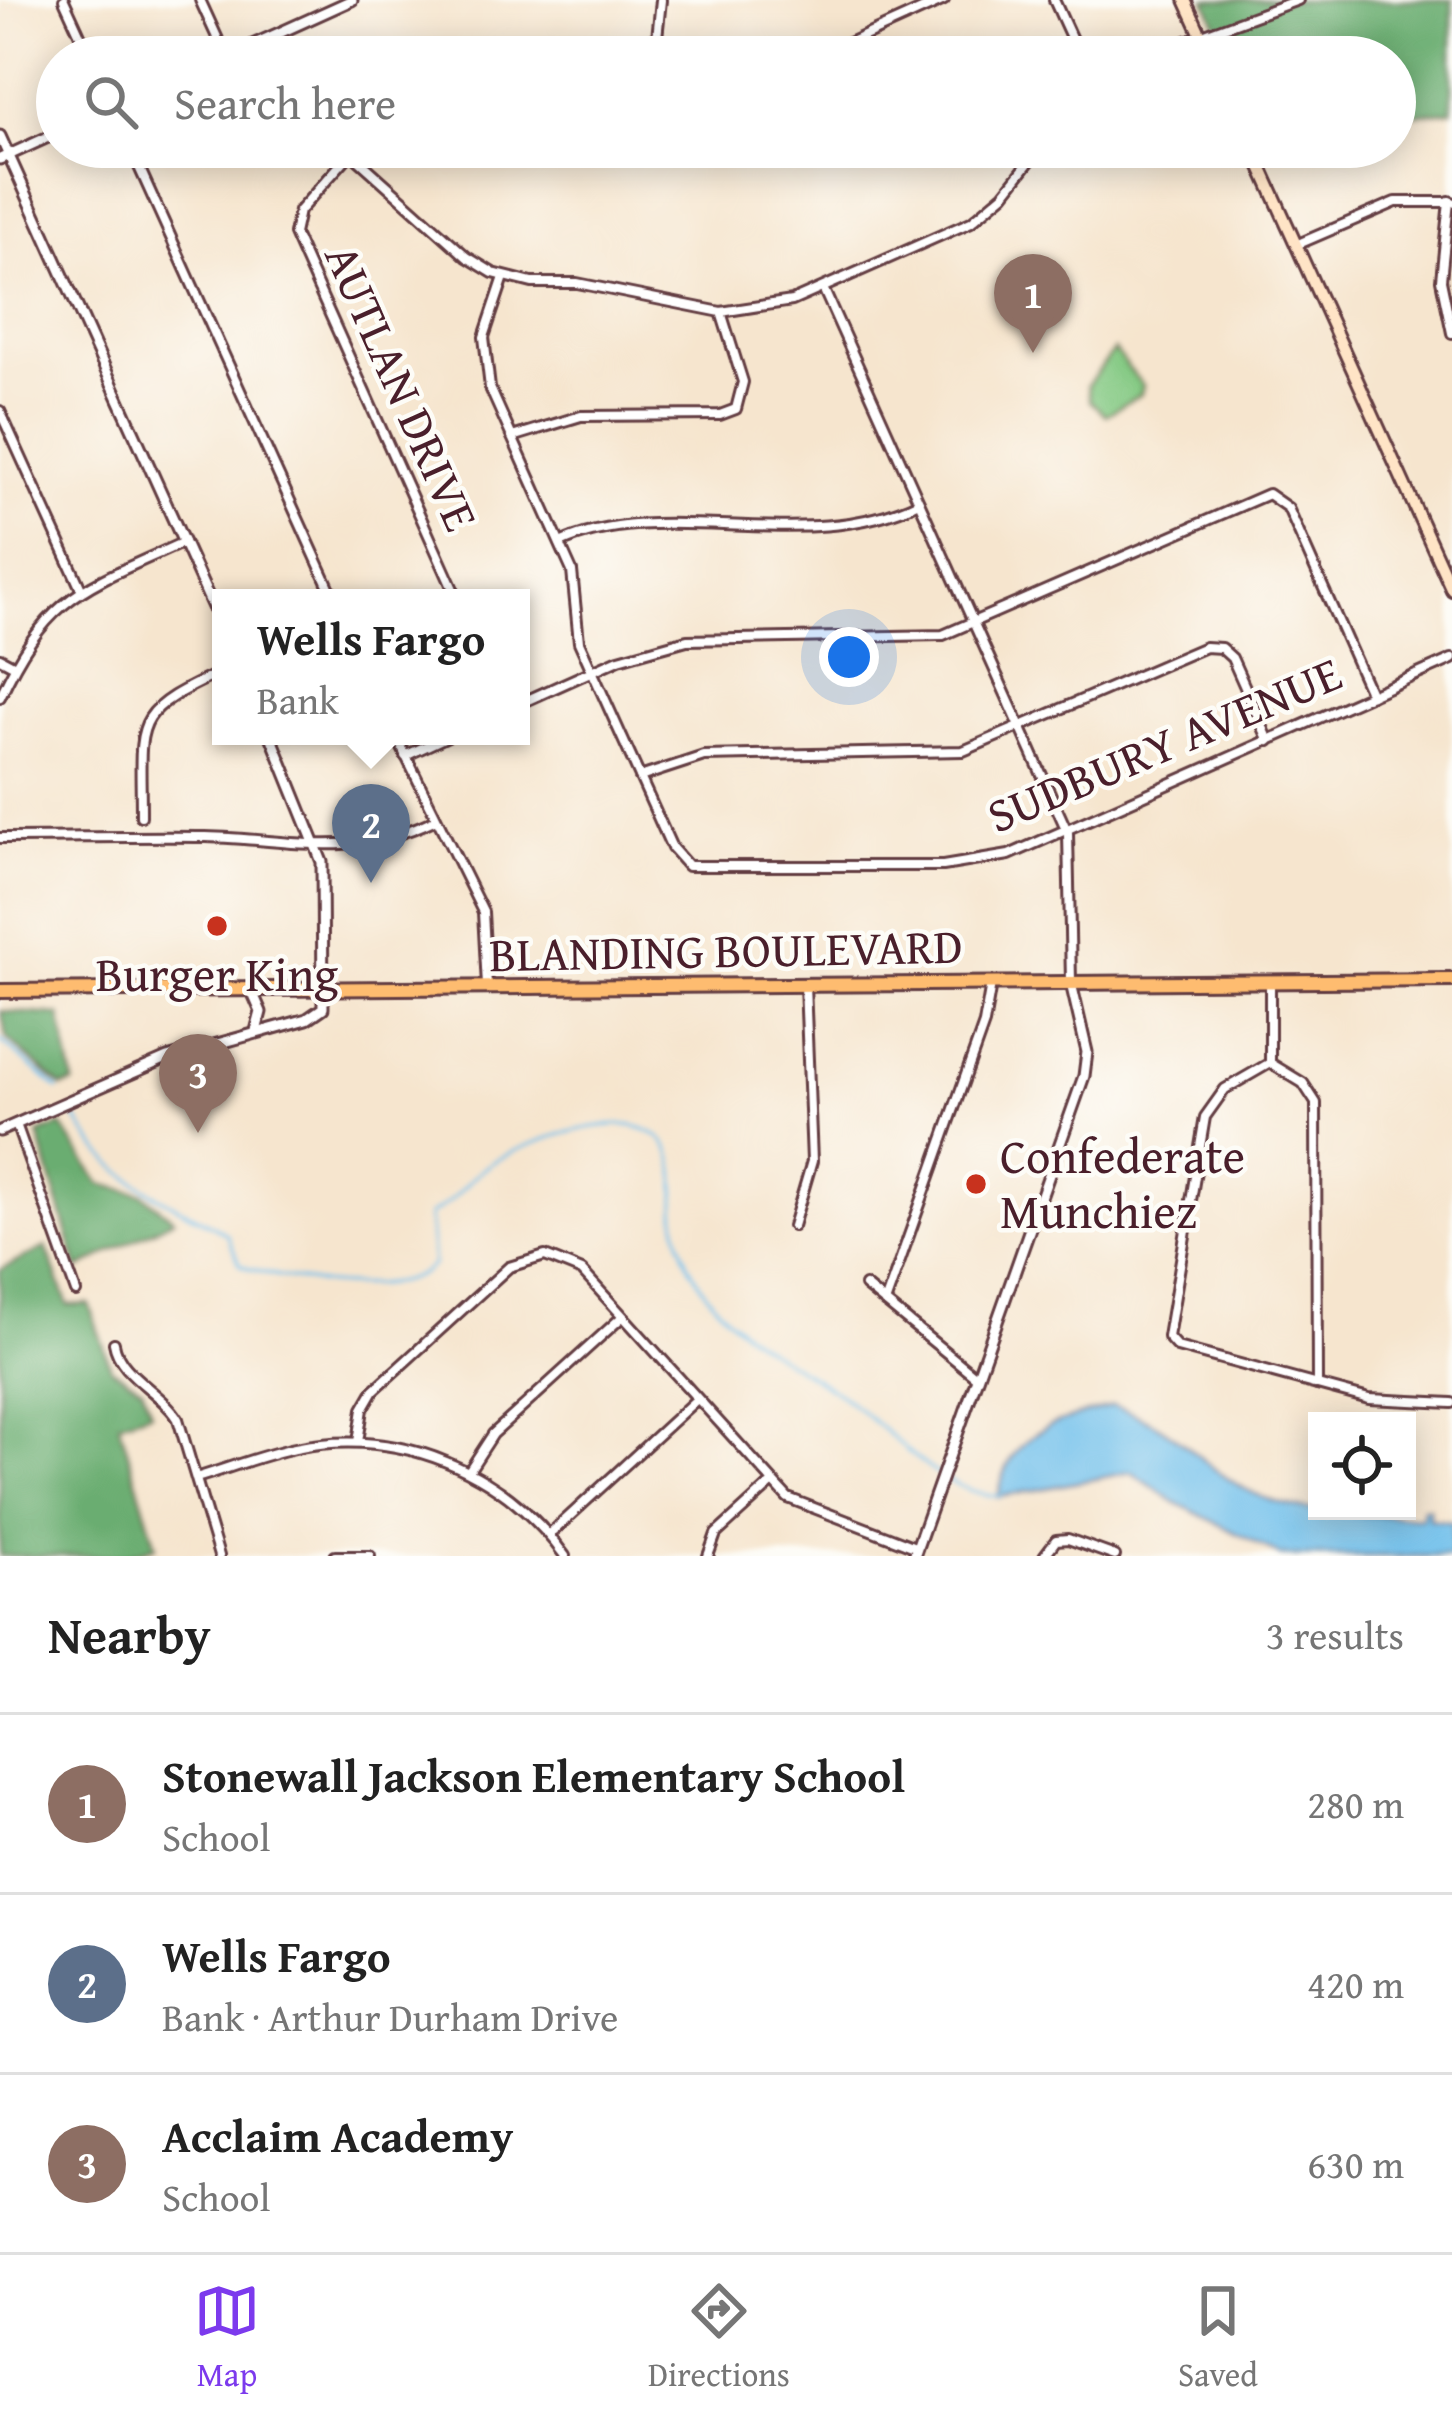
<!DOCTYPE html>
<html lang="en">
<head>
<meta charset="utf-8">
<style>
  body { margin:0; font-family:"Gentium Book Plus",serif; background:#f2f2f2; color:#222 }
  .controls { position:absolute; right:36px; bottom:36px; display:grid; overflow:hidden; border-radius:0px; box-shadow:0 6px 30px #0003 }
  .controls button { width:108px; height:108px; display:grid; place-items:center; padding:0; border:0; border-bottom:3px solid #e0e0e0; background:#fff; color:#222; font:60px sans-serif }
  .you { position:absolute; left:849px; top:657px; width:42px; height:42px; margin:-30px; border:9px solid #fff; border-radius:50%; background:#1a73e8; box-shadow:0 0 0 18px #1a73e833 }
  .badge { display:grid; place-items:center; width:78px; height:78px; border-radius:50%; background:#7c3aed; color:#fff; font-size:39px; font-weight:700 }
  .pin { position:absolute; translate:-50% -99px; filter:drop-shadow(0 3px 6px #0008) }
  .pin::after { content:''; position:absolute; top:63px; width:42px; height:36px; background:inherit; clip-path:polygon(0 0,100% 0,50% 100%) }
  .popup { position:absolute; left:212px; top:589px; width:318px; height:156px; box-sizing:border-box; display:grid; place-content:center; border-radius:0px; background:#fff; filter:drop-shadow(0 3px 9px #0005); font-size:39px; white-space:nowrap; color:#767676 }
  .popup b { font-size:45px; color:#222 }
  .popup::after { content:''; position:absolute; left:50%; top:100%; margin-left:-24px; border:24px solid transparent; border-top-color:#fff }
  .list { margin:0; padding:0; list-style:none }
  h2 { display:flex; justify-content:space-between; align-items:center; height:156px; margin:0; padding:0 48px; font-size:51px }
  h2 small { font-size:39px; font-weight:400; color:#767676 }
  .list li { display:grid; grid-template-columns:78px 1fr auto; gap:36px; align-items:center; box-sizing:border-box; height:180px; padding:0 48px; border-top:3px solid #e0e0e0 }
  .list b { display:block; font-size:45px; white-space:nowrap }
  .list p { margin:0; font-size:39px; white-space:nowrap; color:#767676 }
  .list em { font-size:39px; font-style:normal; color:#767676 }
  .icon { flex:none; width:66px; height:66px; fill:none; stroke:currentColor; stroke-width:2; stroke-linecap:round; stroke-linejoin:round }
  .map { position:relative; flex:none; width:1452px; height:1556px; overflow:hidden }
  .search { position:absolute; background:#fff; box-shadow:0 6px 30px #0003; left:36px; right:36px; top:36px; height:132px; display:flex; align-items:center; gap:30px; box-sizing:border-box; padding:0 42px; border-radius:66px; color:#767676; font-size:45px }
  .sheet { height:696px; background:#fff }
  nav { display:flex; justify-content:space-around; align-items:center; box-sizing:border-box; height:168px; border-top:3px solid #e0e0e0; background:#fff; font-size:33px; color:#767676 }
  nav a { display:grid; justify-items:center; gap:6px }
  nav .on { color:#7c3aed }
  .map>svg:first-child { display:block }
  .green { fill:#84c983; stroke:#677457; stroke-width:3 }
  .forest { fill:#6bad71; stroke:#5a664e; stroke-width:3 }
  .water { fill:#71c0eb; stroke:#5e708b; stroke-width:3 }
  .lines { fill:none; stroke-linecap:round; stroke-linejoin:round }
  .stream { stroke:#71c0eb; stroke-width:3 }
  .minor-casing { stroke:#643d43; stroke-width:14 }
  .tertiary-casing { stroke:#643d43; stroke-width:15 }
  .secondary-casing { stroke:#643d43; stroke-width:16 }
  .primary-casing { stroke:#643d43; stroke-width:18 }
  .minor { stroke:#fff; stroke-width:8 }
  .tertiary { stroke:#fff; stroke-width:9 }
  .secondary { stroke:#ffe4c6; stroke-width:10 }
  .primary { stroke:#febc70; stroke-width:12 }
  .poi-dot { fill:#c8321e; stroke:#fdfcf7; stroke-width:4.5 }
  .labels { text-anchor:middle; stroke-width:9; stroke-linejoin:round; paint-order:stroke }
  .street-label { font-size:48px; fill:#4a1f2b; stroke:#fdfcf7 }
  .poi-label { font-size:48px; fill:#4a1f2b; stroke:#fdfcf7 }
</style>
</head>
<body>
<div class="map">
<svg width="1452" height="1556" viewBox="0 0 1452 1556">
  <rect width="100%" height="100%" fill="#fdfcf7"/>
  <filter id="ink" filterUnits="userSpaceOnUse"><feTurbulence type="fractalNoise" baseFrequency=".00833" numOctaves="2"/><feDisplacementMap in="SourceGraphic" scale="24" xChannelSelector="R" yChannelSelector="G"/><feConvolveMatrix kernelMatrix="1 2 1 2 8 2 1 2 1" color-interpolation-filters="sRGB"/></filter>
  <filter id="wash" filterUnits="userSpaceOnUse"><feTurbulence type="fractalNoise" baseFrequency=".004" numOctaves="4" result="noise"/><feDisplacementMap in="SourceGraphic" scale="48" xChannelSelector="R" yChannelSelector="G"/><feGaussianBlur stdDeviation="2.7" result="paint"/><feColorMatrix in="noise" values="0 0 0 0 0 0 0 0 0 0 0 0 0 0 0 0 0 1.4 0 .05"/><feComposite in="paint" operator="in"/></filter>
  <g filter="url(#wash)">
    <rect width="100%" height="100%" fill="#f6e5ce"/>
    <path class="green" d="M 1114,350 L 1143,386 L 1141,394 L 1106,415 L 1090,401 L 1087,386 Z"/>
    <g class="forest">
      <path d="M 1206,0 L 1452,0 L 1452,111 L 1395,116 L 1395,57 L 1231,57 Z"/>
      <path d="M 1,1011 L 60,1015 L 74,1083 L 62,1087 L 7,1039 Z"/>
      <path d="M 61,1125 L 101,1184 L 142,1194 L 174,1219 L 78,1269 L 38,1134 Z"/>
      <path d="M 46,1247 L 68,1305 L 89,1304 L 111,1368 L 142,1387 L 151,1412 L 119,1422 L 156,1546 L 125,1556 L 0,1556 L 0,1270 Z"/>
    </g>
    <path class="water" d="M 1113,1406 C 1179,1426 1193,1461 1247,1490 C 1301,1519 1363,1512 1421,1518 L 1423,1508 L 1429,1508 L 1429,1519 L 1452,1522 L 1452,1556 L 1282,1556 L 1175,1502 L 1131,1472 L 998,1497 C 1010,1430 1055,1422 1113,1406 Z"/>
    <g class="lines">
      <g class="stream">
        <path d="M 0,1040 L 58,1089"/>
        <path d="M 75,1116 C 112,1183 165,1197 227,1234 L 240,1265 C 283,1281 401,1302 433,1264 L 429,1215 C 454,1203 462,1185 483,1169 C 514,1145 600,1117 638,1127 C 689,1141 672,1188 677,1227 C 680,1244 687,1263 696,1278 C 732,1337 788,1359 842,1396 C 891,1430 936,1494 1001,1496"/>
      </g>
    </g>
  </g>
  <g filter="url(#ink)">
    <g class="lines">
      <g class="minor-casing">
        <g id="minor">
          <path d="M 64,0 L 90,57"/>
          <path d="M 200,0 L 226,57"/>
          <path d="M 1054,0 L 1080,57"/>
          <path d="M 655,57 L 661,0"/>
          <path d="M 818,57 L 944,0"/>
          <path d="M 1142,57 L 1298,0"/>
          <path d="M 130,147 L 334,598"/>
          <path d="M 344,147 L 467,257 L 493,273 L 532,283 L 577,283 L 721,312 L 792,301 L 971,222 L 1004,194 L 1041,147"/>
          <path d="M 351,153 L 299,211 L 294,234 L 457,598"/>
          <path d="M 1449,201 L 1441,280 L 1452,333"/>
          <path d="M 1296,245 L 1396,202 L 1452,202"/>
          <path d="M 504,277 L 484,337 L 490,388 L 572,571 L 579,642 L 672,848 L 688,866 L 943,866 L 1009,855 L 1452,659"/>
          <path d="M 823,288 L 1068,833 L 1071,982"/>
          <path d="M 0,411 L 81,589"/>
          <path d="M 512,437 L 581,416 L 720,415 L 736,409 L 743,382 L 721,312"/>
          <path d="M 560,543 C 664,495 805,558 919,502"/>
          <path d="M 0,658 L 15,666"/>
          <path d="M 0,697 C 48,593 86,587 184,542"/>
          <path d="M 521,703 L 619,659 L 687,640 L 943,635 L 1268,494 L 1288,508 L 1371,695"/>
          <path d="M 396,736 L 483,912 L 487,986"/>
          <path d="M 405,756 L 448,736"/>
          <path d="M 640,777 L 704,756 L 963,751 L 1205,647 L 1221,648 L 1232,658 L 1269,741"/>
          <path d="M 141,816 C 141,720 129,714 221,672"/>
          <path d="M 0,838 C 68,838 137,836 206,837 C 294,839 350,860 434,820"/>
          <path d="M 1270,982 L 1270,1063"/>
          <path d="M 1270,1063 L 1225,1089 L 1205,1117 L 1168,1337 L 1177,1347 L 1369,1399 L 1452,1403"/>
          <path d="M 1270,1063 L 1303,1083 L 1316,1103 L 1317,1385"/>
          <path d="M 16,1124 L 76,1292"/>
          <path d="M 793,1226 L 812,1161 L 805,985"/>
          <path d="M 865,1286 L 975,1376"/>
          <path d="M 885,1303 L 984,1024 L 991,984"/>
          <path d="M 114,1343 C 119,1375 161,1391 178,1419 L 219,1556"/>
          <path d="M 358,1442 L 363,1409 L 374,1390 L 509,1267 L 545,1256 L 582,1271 L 788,1498 L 915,1547"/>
          <path d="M 469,1471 L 493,1434 L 622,1317"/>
          <path d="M 196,1478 C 229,1468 262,1455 295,1448 C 400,1427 503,1470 565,1556"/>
          <path d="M 549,1535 L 697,1399"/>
          <path d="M 335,1556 L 370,1556"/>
          <path d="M 708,1556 L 716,1534 L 773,1482"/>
          <path d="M 1044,1556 L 1056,1540 L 1068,1539 L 1115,1556"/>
        </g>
      </g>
      <g class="tertiary-casing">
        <g id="tertiary">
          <path d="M 226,57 L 352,0"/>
          <path d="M 0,136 L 221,625"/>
          <path d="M 0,159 L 57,133"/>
          <path d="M 251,989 L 261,1012 L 256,1031"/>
          <path d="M 0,1131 L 167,1058 L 307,1019 L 323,1008 L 322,862 L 271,736"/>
          <path d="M 914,1556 L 1084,1076 L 1087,1052 L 1071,983"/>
        </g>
      </g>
      <g class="secondary-casing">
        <g id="secondary">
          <path d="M 1185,0 L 1211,57"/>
          <path d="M 1252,147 L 1452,590"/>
        </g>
      </g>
      <g class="primary-casing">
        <path id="primary" d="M 0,991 L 1452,980"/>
      </g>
      <use href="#minor" class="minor"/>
      <use href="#tertiary" class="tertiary"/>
      <use href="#secondary" class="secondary"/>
      <use href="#primary" class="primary"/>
    </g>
  </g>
  <g class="poi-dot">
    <circle cx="217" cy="926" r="12"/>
    <circle cx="976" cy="1184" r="12"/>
  </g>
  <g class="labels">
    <g class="street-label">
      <text transform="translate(402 387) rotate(66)" y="17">AUTLAN DRIVE</text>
      <text transform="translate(1164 744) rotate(-23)" y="17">SUDBURY AVENUE</text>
      <text transform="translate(726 950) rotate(-1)" y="17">BLANDING BOULEVARD</text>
    </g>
    <g class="poi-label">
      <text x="217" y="991">Burger King</text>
      <text x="1000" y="1173" text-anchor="start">Confederate<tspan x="1000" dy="55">Munchiez</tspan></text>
    </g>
  </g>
</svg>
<div class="controls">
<button><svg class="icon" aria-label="locate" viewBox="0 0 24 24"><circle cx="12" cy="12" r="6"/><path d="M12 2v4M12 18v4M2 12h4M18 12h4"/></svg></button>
</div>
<div class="you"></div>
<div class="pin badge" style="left:1033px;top:353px;background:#8d6e63">1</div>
<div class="pin badge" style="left:371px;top:883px;background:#5c6f8a">2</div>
<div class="popup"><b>Wells Fargo</b>Bank</div>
<div class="pin badge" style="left:198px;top:1133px;background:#8d6e63">3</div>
<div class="search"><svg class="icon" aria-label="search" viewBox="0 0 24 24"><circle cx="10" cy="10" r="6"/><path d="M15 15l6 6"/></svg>Search here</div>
</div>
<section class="sheet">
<h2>Nearby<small>3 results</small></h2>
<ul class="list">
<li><span class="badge" style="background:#8d6e63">1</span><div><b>Stonewall Jackson Elementary School</b><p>School</p></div><em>280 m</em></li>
<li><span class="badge" style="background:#5c6f8a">2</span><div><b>Wells Fargo</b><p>Bank · Arthur Durham Drive</p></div><em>420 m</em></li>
<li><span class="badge" style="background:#8d6e63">3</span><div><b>Acclaim Academy</b><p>School</p></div><em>630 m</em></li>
</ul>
</section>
<nav>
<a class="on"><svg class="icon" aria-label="map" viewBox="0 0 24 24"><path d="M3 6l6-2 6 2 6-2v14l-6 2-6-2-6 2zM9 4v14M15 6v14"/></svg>Map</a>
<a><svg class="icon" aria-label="directions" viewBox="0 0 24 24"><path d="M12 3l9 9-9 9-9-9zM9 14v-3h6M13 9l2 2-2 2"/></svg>Directions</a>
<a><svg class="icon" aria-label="saved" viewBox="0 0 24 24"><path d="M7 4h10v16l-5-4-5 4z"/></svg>Saved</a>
</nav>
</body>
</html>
